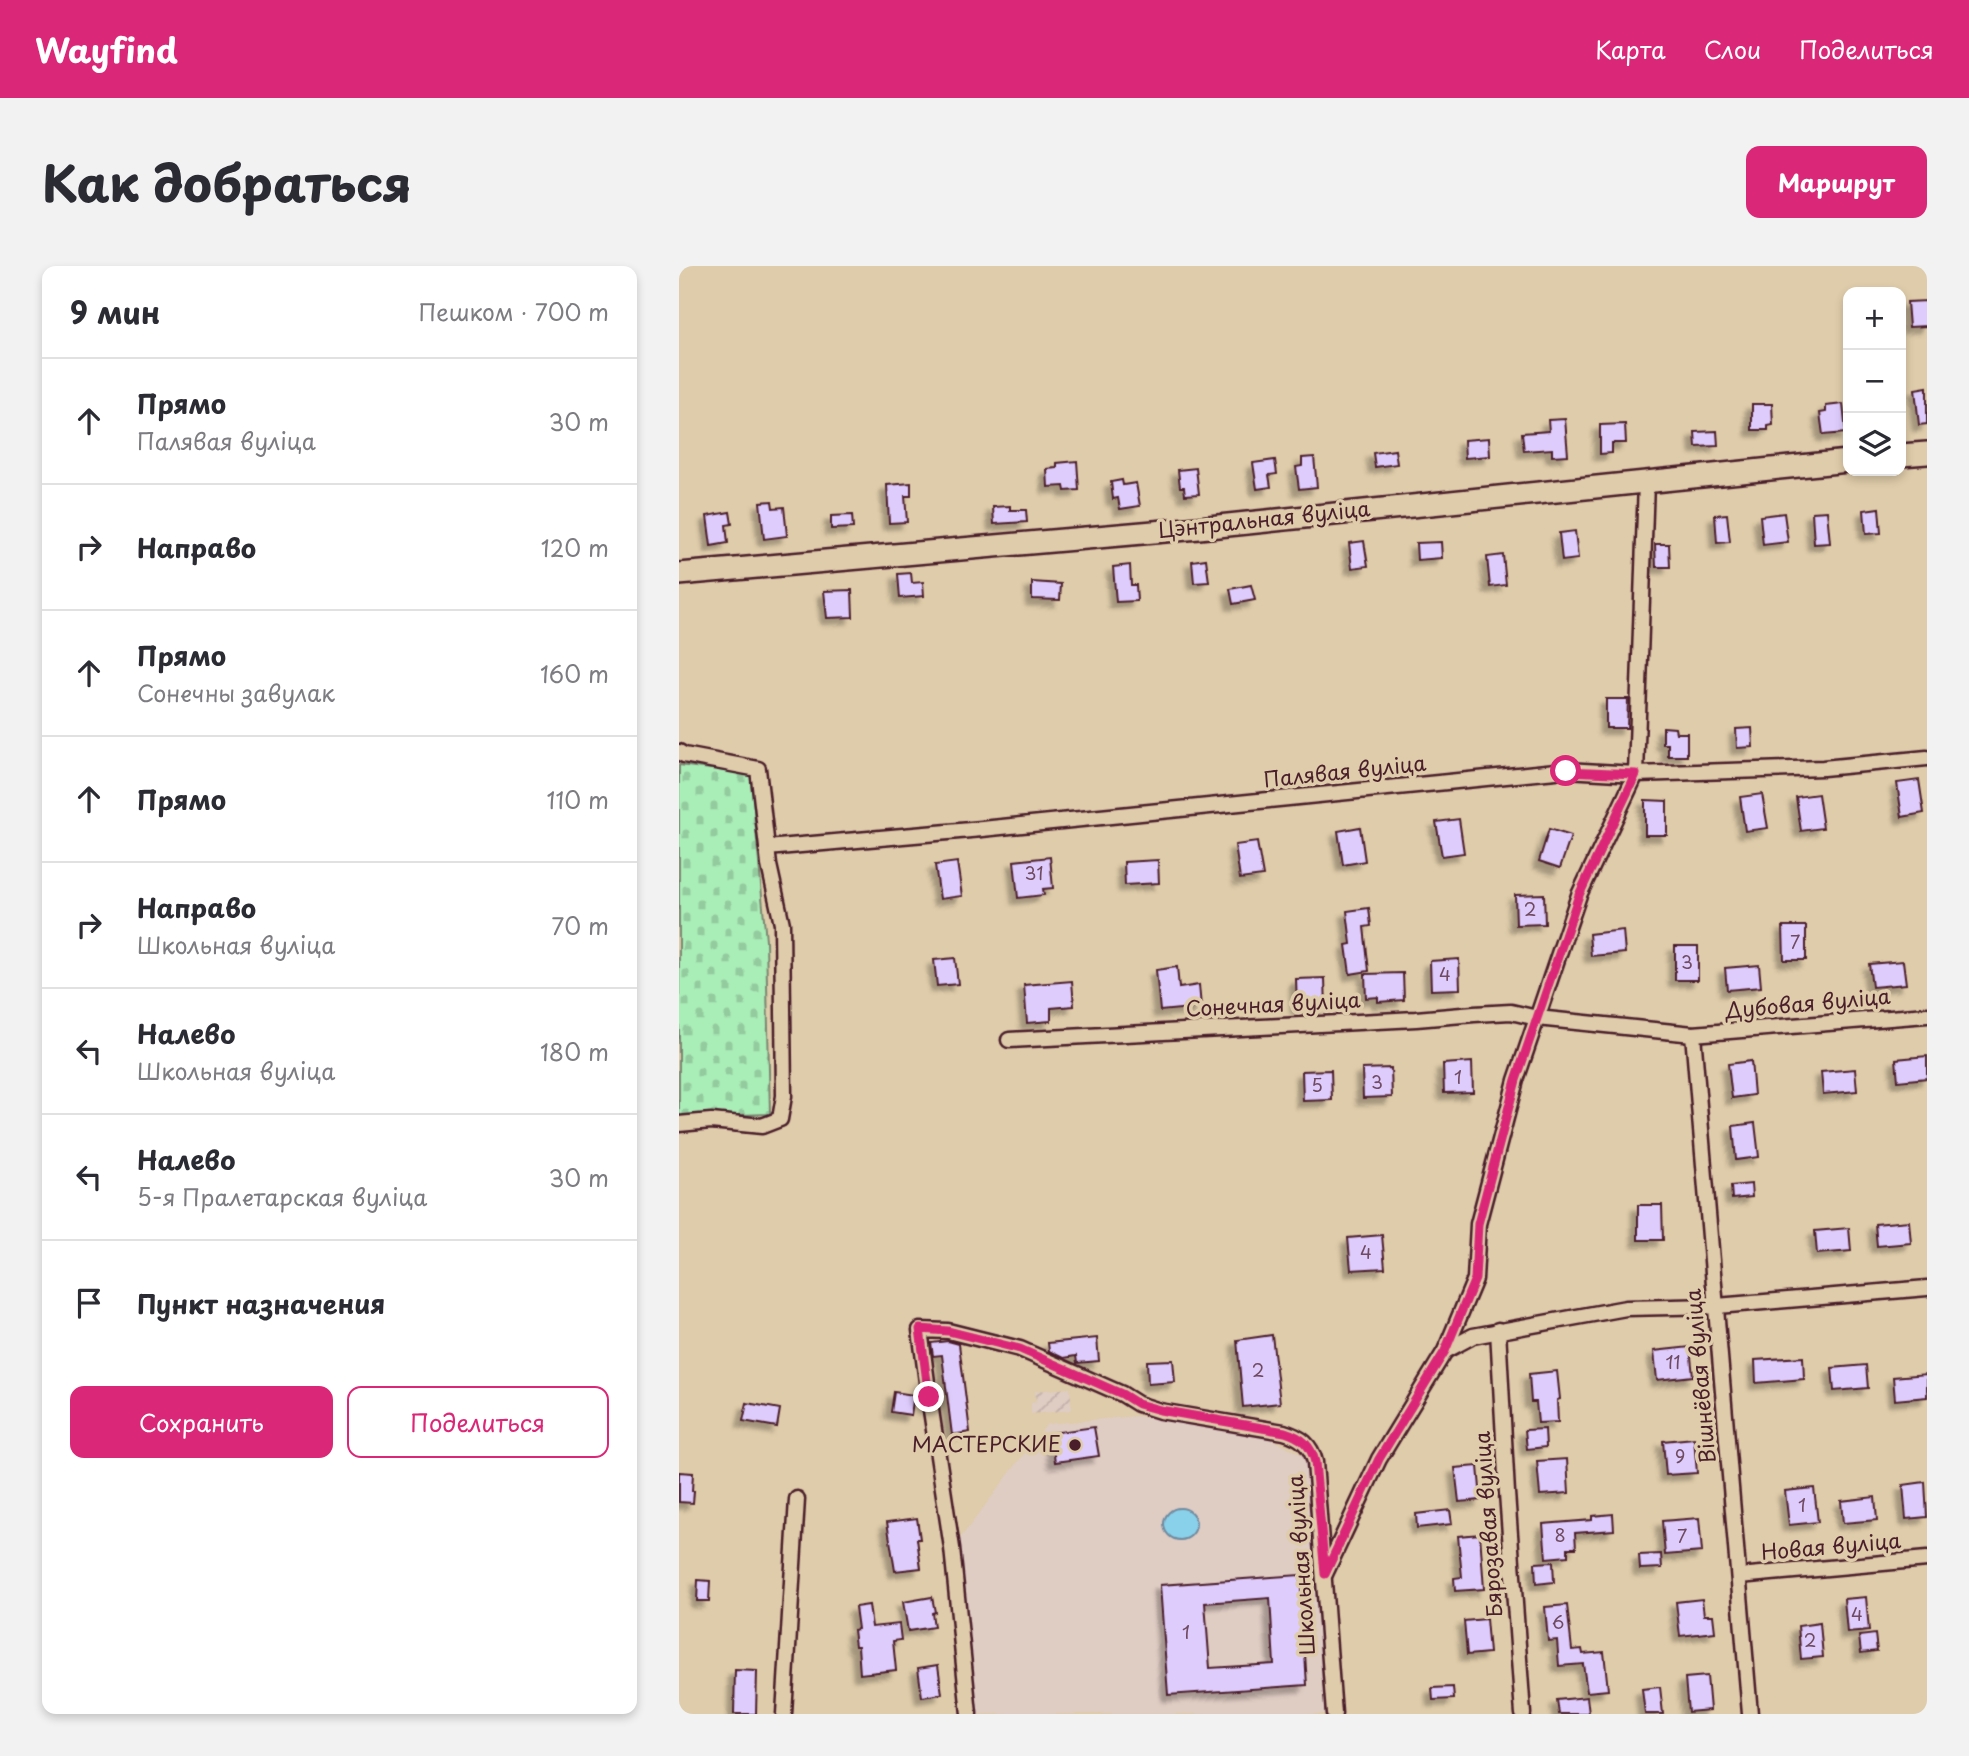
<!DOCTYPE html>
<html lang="ru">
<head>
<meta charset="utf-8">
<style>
  body { margin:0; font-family:"Playpen Sans",sans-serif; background:#f2f2f3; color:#2b2b33 }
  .controls { position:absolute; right:21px; top:21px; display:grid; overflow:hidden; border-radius:14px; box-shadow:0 4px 10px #0003 }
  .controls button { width:63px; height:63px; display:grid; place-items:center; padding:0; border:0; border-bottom:2px solid #e1e1e2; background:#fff; color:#2b2b33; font:35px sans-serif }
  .stop { position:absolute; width:21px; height:21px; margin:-16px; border:5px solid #db2777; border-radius:50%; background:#fff }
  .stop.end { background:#db2777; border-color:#fff; box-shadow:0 2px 7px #0008 }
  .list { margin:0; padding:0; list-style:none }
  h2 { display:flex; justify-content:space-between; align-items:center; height:91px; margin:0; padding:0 28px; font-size:30px }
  h2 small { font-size:23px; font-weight:400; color:#7c7c81 }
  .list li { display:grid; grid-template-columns:46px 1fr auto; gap:21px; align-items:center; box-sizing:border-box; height:126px; padding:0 28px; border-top:2px solid #e1e1e2 }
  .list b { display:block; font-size:26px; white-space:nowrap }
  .list p { margin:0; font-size:23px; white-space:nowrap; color:#7c7c81 }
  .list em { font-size:23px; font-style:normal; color:#7c7c81 }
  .actions { display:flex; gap:14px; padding:21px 28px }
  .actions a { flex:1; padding:16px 0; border:2px solid #db2777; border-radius:14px; text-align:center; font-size:24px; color:#db2777 }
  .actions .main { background:#db2777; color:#fff }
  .icon { flex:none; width:38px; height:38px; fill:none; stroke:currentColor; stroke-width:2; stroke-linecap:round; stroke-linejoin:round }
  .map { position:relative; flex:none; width:1248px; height:1448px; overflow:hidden; border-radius:14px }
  header { display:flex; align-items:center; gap:42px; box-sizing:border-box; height:98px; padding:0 35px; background:#db2777; color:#fff }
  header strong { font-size:33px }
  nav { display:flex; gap:38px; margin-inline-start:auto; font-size:24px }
  .intro { display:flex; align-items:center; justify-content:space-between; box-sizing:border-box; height:168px; padding:0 42px }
  h1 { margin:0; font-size:49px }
  .button { padding:18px 32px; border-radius:14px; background:#db2777; color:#fff; font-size:24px; font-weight:700 }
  main { display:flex; gap:42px; padding:0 42px }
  aside { flex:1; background:#fff; border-radius:14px; box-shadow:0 4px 10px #0003 }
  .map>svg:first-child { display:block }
  .built { fill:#dfccc3 }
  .industrial { fill:url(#industrial-furrows) }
  .cemetery { fill:url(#cemetery-stones); stroke:#7a8671; stroke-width:2 }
  .water { fill:#89d1ea; stroke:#708a9e; stroke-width:2 }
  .building { fill:#deccfd; stroke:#4a1f2b; stroke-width:2; fill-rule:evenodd; filter:url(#shadow) }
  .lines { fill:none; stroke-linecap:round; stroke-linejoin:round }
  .street-casing { stroke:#4a1f2b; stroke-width:19 }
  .secondary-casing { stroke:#4a1f2b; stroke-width:26 }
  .street { stroke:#dfccaa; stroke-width:14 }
  .secondary { stroke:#dfccaa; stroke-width:21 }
  .route { stroke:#db2777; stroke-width:9 }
  .poi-dot { fill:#4a1f2b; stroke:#dfccaa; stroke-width:2.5 }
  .labels { text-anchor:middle; stroke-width:7; stroke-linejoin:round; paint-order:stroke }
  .number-label { font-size:18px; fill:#6f4a60 }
  .street-label { font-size:21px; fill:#4a1f2b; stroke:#dfccaa }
  .poi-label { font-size:21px; fill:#4a1f2b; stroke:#dfccaa; text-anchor:end }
</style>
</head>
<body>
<header>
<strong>Wayfind</strong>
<nav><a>Карта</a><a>Слои</a><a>Поделиться</a></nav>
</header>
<div class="intro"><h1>Как добраться</h1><a class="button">Маршрут</a></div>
<main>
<aside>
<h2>9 мин<small>Пешком · 700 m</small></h2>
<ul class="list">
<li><svg class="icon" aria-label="ahead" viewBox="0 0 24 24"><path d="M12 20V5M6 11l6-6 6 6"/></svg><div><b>Прямо</b><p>Палявая вуліца</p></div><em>30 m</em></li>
<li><svg class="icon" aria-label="right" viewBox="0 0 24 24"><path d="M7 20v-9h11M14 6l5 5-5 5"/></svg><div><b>Направо</b></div><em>120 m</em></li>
<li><svg class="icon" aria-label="ahead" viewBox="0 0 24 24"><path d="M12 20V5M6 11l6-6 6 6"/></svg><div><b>Прямо</b><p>Сонечны завулак</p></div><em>160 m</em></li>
<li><svg class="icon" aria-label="ahead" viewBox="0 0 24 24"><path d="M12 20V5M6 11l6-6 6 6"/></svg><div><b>Прямо</b></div><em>110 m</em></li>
<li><svg class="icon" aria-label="right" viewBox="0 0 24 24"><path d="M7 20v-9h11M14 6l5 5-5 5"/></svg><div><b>Направо</b><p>Школьная вуліца</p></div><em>70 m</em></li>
<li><svg class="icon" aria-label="left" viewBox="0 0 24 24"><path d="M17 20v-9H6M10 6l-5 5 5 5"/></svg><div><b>Налево</b><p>Школьная вуліца</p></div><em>180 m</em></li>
<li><svg class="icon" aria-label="left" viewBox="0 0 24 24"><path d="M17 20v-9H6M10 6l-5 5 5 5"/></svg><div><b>Налево</b><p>5-я Пралетарская вуліца</p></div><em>30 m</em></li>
<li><svg class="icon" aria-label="arrive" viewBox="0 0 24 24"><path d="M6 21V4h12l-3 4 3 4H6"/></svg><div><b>Пункт назначения</b></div></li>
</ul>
<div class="actions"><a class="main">Сохранить</a><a>Поделиться</a></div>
</aside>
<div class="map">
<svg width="1248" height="1448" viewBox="0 0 1248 1448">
  <defs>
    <pattern id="industrial-furrows" width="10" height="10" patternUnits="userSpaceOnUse" patternTransform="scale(1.75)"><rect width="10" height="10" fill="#dfccc3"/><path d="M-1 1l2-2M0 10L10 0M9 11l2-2" fill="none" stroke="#c1afa8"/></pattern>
    <pattern id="cemetery-stones" width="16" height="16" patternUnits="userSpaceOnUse" patternTransform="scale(1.75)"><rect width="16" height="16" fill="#a9edb7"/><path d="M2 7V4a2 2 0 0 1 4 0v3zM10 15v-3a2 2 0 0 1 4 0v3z" fill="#93cb9e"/></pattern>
    <filter id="shadow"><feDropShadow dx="-6" dy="6" stdDeviation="2" flood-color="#0004"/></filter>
  </defs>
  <rect width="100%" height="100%" fill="#dfccaa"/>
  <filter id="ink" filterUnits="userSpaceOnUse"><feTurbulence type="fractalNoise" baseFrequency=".0143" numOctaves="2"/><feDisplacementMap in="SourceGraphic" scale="14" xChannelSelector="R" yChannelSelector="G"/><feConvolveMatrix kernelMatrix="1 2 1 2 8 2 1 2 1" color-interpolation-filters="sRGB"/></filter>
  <g filter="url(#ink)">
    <path class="built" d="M 457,1150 L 586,1170 L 627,1191 L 646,1448 L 295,1448 L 280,1274 L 368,1158 Z"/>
    <path class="industrial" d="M 391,1122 L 393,1144 L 352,1148 L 352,1137 L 357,1136 L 356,1125 Z"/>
    <path class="cemetery" d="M 0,499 L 72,508 L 87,675 L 91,848 L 0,851 Z"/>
    <circle class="water" cx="501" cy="1258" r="16"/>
    <g class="building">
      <path d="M 1248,35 L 1248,60 L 1230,61 L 1228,36 Z"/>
      <path d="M 1248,121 L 1248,158 L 1240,159 L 1236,123 Z"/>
      <path d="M 1073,138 L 1093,138 L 1094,159 L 1089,160 L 1089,164 L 1073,164 Z"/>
      <path d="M 1164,138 L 1167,167 L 1144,169 L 1141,147 L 1147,146 L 1147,140 Z"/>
      <path d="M 886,153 L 889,189 L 873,190 L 873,183 L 845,185 L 843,167 L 870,165 L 869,154 Z"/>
      <path d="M 946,158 L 947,177 L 933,177 L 933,187 L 921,188 L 921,159 Z"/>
      <path d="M 1038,165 L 1039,180 L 1017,181 L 1016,166 Z"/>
      <path d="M 810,172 L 811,190 L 786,192 L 785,174 Z"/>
      <path d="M 716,184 L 718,198 L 696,201 L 694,187 Z"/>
      <path d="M 635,191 L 638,221 L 620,223 L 617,201 L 623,200 L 623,192 Z"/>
      <path d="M 596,194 L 598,208 L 590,209 L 592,221 L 578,223 L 574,197 Z"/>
      <path d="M 398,195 L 400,224 L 386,225 L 385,220 L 369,221 L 368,203 L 378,202 L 378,197 Z"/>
      <path d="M 517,202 L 520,228 L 506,229 L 505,221 L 501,221 L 499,204 Z"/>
      <path d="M 443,214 L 444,219 L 457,217 L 461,240 L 441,243 L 439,232 L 434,233 L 432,216 Z"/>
      <path d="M 232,217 L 232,230 L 226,230 L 228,256 L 210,257 L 208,219 Z"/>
      <path d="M 93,235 L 94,242 L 105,241 L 108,270 L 85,273 L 81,236 Z"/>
      <path d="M 331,240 L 331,244 L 347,244 L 348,256 L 315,258 L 314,241 Z"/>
      <path d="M 1200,242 L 1202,267 L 1187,268 L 1185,244 Z"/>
      <path d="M 1148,245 L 1151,277 L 1135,278 L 1133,246 Z"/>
      <path d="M 51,246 L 53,258 L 47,259 L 49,277 L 32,280 L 28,250 Z"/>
      <path d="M 1105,247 L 1109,276 L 1084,279 L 1081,250 Z"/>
      <path d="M 1048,248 L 1051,276 L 1038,277 L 1036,249 Z"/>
      <path d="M 173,249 L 174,262 L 152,263 L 152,250 Z"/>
      <path d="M 896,265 L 899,293 L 883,295 L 880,267 Z"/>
      <path d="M 685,275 L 689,300 L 673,302 L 670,277 Z"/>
      <path d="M 762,276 L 763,292 L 738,294 L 737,277 Z"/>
      <path d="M 976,278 L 990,278 L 991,301 L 977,301 Z"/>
      <path d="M 824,289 L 827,319 L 811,321 L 808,291 Z"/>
      <path d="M 527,293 L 530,316 L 515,317 L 513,295 Z"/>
      <path d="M 451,299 L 452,319 L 457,319 L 458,335 L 437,336 L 434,301 Z"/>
      <path d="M 232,307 L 233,317 L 244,316 L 245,330 L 221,332 L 219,308 Z"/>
      <path d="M 353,316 L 382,318 L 381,334 L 353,333 Z"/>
      <path d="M 572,319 L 576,334 L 554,338 L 551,323 Z"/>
      <path d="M 173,324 L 174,351 L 148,352 L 145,325 Z"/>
      <path d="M 927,433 L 949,433 L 948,462 L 927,462 Z"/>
      <path d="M 984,461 L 996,462 L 997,467 L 1008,467 L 1008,490 L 989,490 L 989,478 L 984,478 Z"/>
      <path d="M 1073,462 L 1074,481 L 1058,482 L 1057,463 Z"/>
      <path d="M 1240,514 L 1245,547 L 1223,551 L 1218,517 Z"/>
      <path d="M 1083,528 L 1089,562 L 1066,565 L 1061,531 Z"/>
      <path d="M 1139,528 L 1144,562 L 1122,565 L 1117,531 Z"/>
      <path d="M 966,534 L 988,535 L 988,569 L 966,569 Z"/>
      <path d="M 780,553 L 785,587 L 763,590 L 757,556 Z"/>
      <path d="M 681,561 L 686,595 L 664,599 L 659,565 Z"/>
      <path d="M 870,563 L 892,570 L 881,602 L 860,595 Z"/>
      <path d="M 578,576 L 584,610 L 561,613 L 556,579 Z"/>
      <path d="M 371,591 L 374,622 L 364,623 L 365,629 L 339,632 L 335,595 Z"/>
      <path d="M 479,594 L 480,617 L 446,619 L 445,596 Z"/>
      <path d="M 278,596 L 283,630 L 261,633 L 256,599 Z"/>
      <path d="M 865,628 L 866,658 L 837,659 L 836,629 Z"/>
      <path d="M 690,642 L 692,660 L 685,661 L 690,705 L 671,708 L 667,679 L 672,678 L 668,645 Z"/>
      <path d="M 1104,660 L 1127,660 L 1127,694 L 1105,694 Z"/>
      <path d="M 944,664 L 946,687 L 912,690 L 910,668 Z"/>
      <rect x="996" y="680" width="23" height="34"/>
      <path d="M 276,692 L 279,718 L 258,720 L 255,694 Z"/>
      <path d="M 780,693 L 781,723 L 752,724 L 751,695 Z"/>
      <path d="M 1224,695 L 1227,718 L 1193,721 L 1190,698 Z"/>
      <path d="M 1080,699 L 1082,721 L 1048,724 L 1046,702 Z"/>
      <path d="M 498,701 L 500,722 L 520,719 L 522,741 L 481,745 L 477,704 Z"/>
      <path d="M 724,707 L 725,734 L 699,736 L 699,731 L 687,732 L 686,708 Z"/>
      <path d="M 646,712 L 647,741 L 618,742 L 617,713 Z"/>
      <path d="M 393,715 L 395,740 L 372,742 L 372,755 L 348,757 L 345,719 Z"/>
      <path d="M 1248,790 L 1248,812 L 1219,815 L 1217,793 Z"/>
      <path d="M 1072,795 L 1075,829 L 1053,832 L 1049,798 Z"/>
      <path d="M 793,796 L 794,826 L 765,827 L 764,798 Z"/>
      <path d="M 712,802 L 713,831 L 684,832 L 683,803 Z"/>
      <path d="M 1176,803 L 1178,825 L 1144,828 L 1142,806 Z"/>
      <path d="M 652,804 L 653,834 L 624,835 L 623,805 Z"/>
      <path d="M 1076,857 L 1080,891 L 1057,894 L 1054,860 Z"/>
      <path d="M 1072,918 L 1073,931 L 1053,933 L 1052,920 Z"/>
      <path d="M 959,939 L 983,939 L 984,974 L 959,974 Z"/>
      <path d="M 1230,955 L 1232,977 L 1198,980 L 1196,958 Z"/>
      <path d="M 1170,962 L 1172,985 L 1138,988 L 1136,965 Z"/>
      <path d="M 703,969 L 706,1002 L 672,1004 L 669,972 Z"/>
      <path d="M 593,1069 L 601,1137 L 564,1141 L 558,1074 Z"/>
      <path d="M 418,1072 L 420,1095 L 398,1097 L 397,1090 L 384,1092 L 370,1085 L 369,1077 Z"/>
      <path d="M 269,1075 L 280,1078 L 291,1166 L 273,1169 L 263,1089 L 254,1090 L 252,1077 Z"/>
      <path d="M 1011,1081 L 1014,1110 L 978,1114 L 975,1085 Z"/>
      <path d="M 1124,1091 L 1125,1113 L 1077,1117 L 1076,1094 Z"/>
      <path d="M 494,1094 L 496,1116 L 469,1118 L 468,1095 Z"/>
      <path d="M 1187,1099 L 1189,1122 L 1155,1125 L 1153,1102 Z"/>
      <path d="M 878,1105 L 881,1133 L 878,1134 L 879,1156 L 859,1157 L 857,1136 L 852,1136 L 850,1108 Z"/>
      <path d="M 1248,1108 L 1248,1131 L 1216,1134 L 1214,1111 Z"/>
      <path d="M 215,1126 L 235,1129 L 232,1149 L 212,1146 Z"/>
      <path d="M 68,1137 L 101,1143 L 98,1161 L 64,1155 Z"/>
      <path d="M 415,1161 L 420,1190 L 376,1196 L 372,1167 Z"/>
      <path d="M 866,1163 L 867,1181 L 848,1183 L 846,1164 Z"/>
      <path d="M 1015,1172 L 1018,1207 L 987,1209 L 984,1175 Z"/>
      <path d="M 888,1193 L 890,1227 L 861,1229 L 858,1195 Z"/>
      <path d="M 799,1200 L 802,1234 L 780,1236 L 776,1202 Z"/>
      <path d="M 0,1206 L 14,1207 L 13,1225 L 15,1225 L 14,1237 L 0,1236 Z"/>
      <path d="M 1246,1216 L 1248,1251 L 1227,1253 L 1224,1219 Z"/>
      <path d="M 1135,1222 L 1139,1256 L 1110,1259 L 1106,1225 Z"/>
      <path d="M 1196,1231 L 1198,1254 L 1164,1257 L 1162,1235 Z"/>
      <path d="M 771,1244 L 773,1258 L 738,1262 L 737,1248 Z"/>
      <path d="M 934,1248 L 935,1264 L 896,1267 L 897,1282 L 889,1282 L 889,1290 L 867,1292 L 864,1258 L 913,1254 L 913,1250 Z"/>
      <path d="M 238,1252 L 241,1273 L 238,1273 L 242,1302 L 216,1305 L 208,1256 Z"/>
      <path d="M 1020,1252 L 1023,1286 L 986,1289 L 983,1255 Z"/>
      <path d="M 801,1268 L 805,1323 L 776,1325 L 775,1312 L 783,1311 L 779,1270 Z"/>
      <path d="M 982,1288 L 983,1302 L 961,1303 L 960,1289 Z"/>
      <path d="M 874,1296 L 875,1316 L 857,1318 L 856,1297 Z"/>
      <path d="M 621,1309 L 628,1419 L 489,1429 L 481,1319 ZM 591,1332 L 595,1398 L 531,1402 L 526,1337 Z"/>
      <path d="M 19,1314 L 31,1315 L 30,1335 L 18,1335 Z"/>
      <path d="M 253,1331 L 256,1346 L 253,1347 L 255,1361 L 229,1365 L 224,1336 Z"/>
      <path d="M 1187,1331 L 1190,1365 L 1168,1367 L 1165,1333 Z"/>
      <path d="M 1023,1333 L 1025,1349 L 1034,1349 L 1036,1366 L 1001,1370 L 997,1336 Z"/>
      <path d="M 190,1339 L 193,1361 L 220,1358 L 222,1374 L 214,1375 L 217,1404 L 181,1408 L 179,1380 L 176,1380 L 174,1364 L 179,1363 L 176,1341 Z"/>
      <path d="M 888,1339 L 893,1384 L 903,1383 L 904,1388 L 925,1386 L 929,1424 L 908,1426 L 904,1398 L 880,1400 L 878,1374 L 869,1375 L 866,1341 Z"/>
      <path d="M 807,1353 L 810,1387 L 788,1389 L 785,1355 Z"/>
      <path d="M 1141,1357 L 1144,1391 L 1122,1393 L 1119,1360 Z"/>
      <path d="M 1196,1368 L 1198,1385 L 1182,1387 L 1180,1370 Z"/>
      <path d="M 259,1399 L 263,1428 L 243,1431 L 239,1402 Z"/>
      <path d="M 56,1404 L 78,1405 L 77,1448 L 55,1448 Z"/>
      <path d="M 1028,1410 L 1031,1444 L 1009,1446 L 1006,1412 Z"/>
      <path d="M 774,1421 L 775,1433 L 754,1434 L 753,1422 Z"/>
      <path d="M 981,1421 L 984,1448 L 966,1448 L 963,1423 Z"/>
      <path d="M 908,1431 L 910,1448 L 880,1448 L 878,1434 Z"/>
    </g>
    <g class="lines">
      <g class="street-casing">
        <g id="street">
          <path d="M 0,486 L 5,489 L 79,503 L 90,599 L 103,658 L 105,830 L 101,853 L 83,860 L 32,855 L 0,858"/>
          <path d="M 88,582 L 303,563 L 887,504 L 957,508 L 1144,502 L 1248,492"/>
          <path d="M 1014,768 L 1071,1448"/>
          <path d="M 330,774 L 737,753 L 795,748 L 832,746 L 858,752 L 1014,768 L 1248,749"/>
          <path d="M 819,1064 L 828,1227 L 844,1448"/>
          <path d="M 766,1085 L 794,1070 L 947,1042 L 1038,1040 L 1248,1022"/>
          <path d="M 646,1308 L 700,1193 L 766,1085 L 796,1013 L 799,958 L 837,814 L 900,629 L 957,508 L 967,216"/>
          <path d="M 1060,1310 L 1248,1293"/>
          <path d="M 105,1448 L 118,1233"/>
          <path d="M 290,1448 L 273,1282 L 250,1131 L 241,1064 L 269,1065 L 341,1083 L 443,1128 L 459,1138 L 481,1145 L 605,1166 C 622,1171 632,1179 636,1196 L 655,1448"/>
        </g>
      </g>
      <g class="secondary-casing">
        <g id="secondary">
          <path d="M 1222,189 L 1248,187"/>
          <path d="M 0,308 L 520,262 L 1169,195"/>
        </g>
      </g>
      <use href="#street" class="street"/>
      <use href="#secondary" class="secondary"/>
    </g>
  </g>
  <g class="lines" filter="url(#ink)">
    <path class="route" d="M 250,1131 L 241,1063 L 269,1065 L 341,1083 L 443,1128 L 459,1138 L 481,1144 L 606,1166 C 622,1171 632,1179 636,1196 L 646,1308 L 700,1193 L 766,1085 L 796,1013 L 799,958 L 837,814 L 900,629 L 957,508 L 887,505"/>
  </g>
  <circle class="poi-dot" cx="396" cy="1179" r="7"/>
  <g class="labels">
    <g class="number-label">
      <text x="355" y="614">31</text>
      <text x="851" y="650">2</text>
      <text x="1116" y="683">7</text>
      <text x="1008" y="703">3</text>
      <text x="766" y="715">4</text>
      <text x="779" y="818">1</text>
      <text x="698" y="823">3</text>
      <text x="638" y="826">5</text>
      <text x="687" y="993">4</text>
      <text x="994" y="1103">11</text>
      <text x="579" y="1111">2</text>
      <text x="1001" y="1197">9</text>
      <text x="1123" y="1246">1</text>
      <text x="881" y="1276">8</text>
      <text x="1003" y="1277">7</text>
      <text x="1178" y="1355">4</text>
      <text x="879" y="1363">6</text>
      <text x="507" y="1373">1</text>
      <text x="1131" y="1381">2</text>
    </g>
    <g class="street-label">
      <text transform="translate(585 254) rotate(-6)" y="7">Цэнтральная вуліца</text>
      <text transform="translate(666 506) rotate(-6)" y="7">Палявая вуліца</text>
      <text transform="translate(1129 738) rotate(-5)" y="7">Дубовая вуліца</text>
      <text transform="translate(594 739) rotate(-3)" y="7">Сонечная вуліца</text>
      <text transform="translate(1022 1110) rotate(-95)" y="7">Вішнёвая вуліца</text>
      <text transform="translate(810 1258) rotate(-94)" y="7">Бярозавая вуліца</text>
      <text transform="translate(1152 1281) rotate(-5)" y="7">Новая вуліца</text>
      <text transform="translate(623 1299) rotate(-94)" y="7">Школьная вуліца</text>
    </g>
    <g class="poi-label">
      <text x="382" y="1186">МАСТЕРСКИЕ</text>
    </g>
  </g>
</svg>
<div class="controls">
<button>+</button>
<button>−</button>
<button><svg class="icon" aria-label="layers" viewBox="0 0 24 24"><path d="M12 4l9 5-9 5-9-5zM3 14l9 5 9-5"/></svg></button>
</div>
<div class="stop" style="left:887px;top:505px"></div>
<div class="stop end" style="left:250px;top:1131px"></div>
</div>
</main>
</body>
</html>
